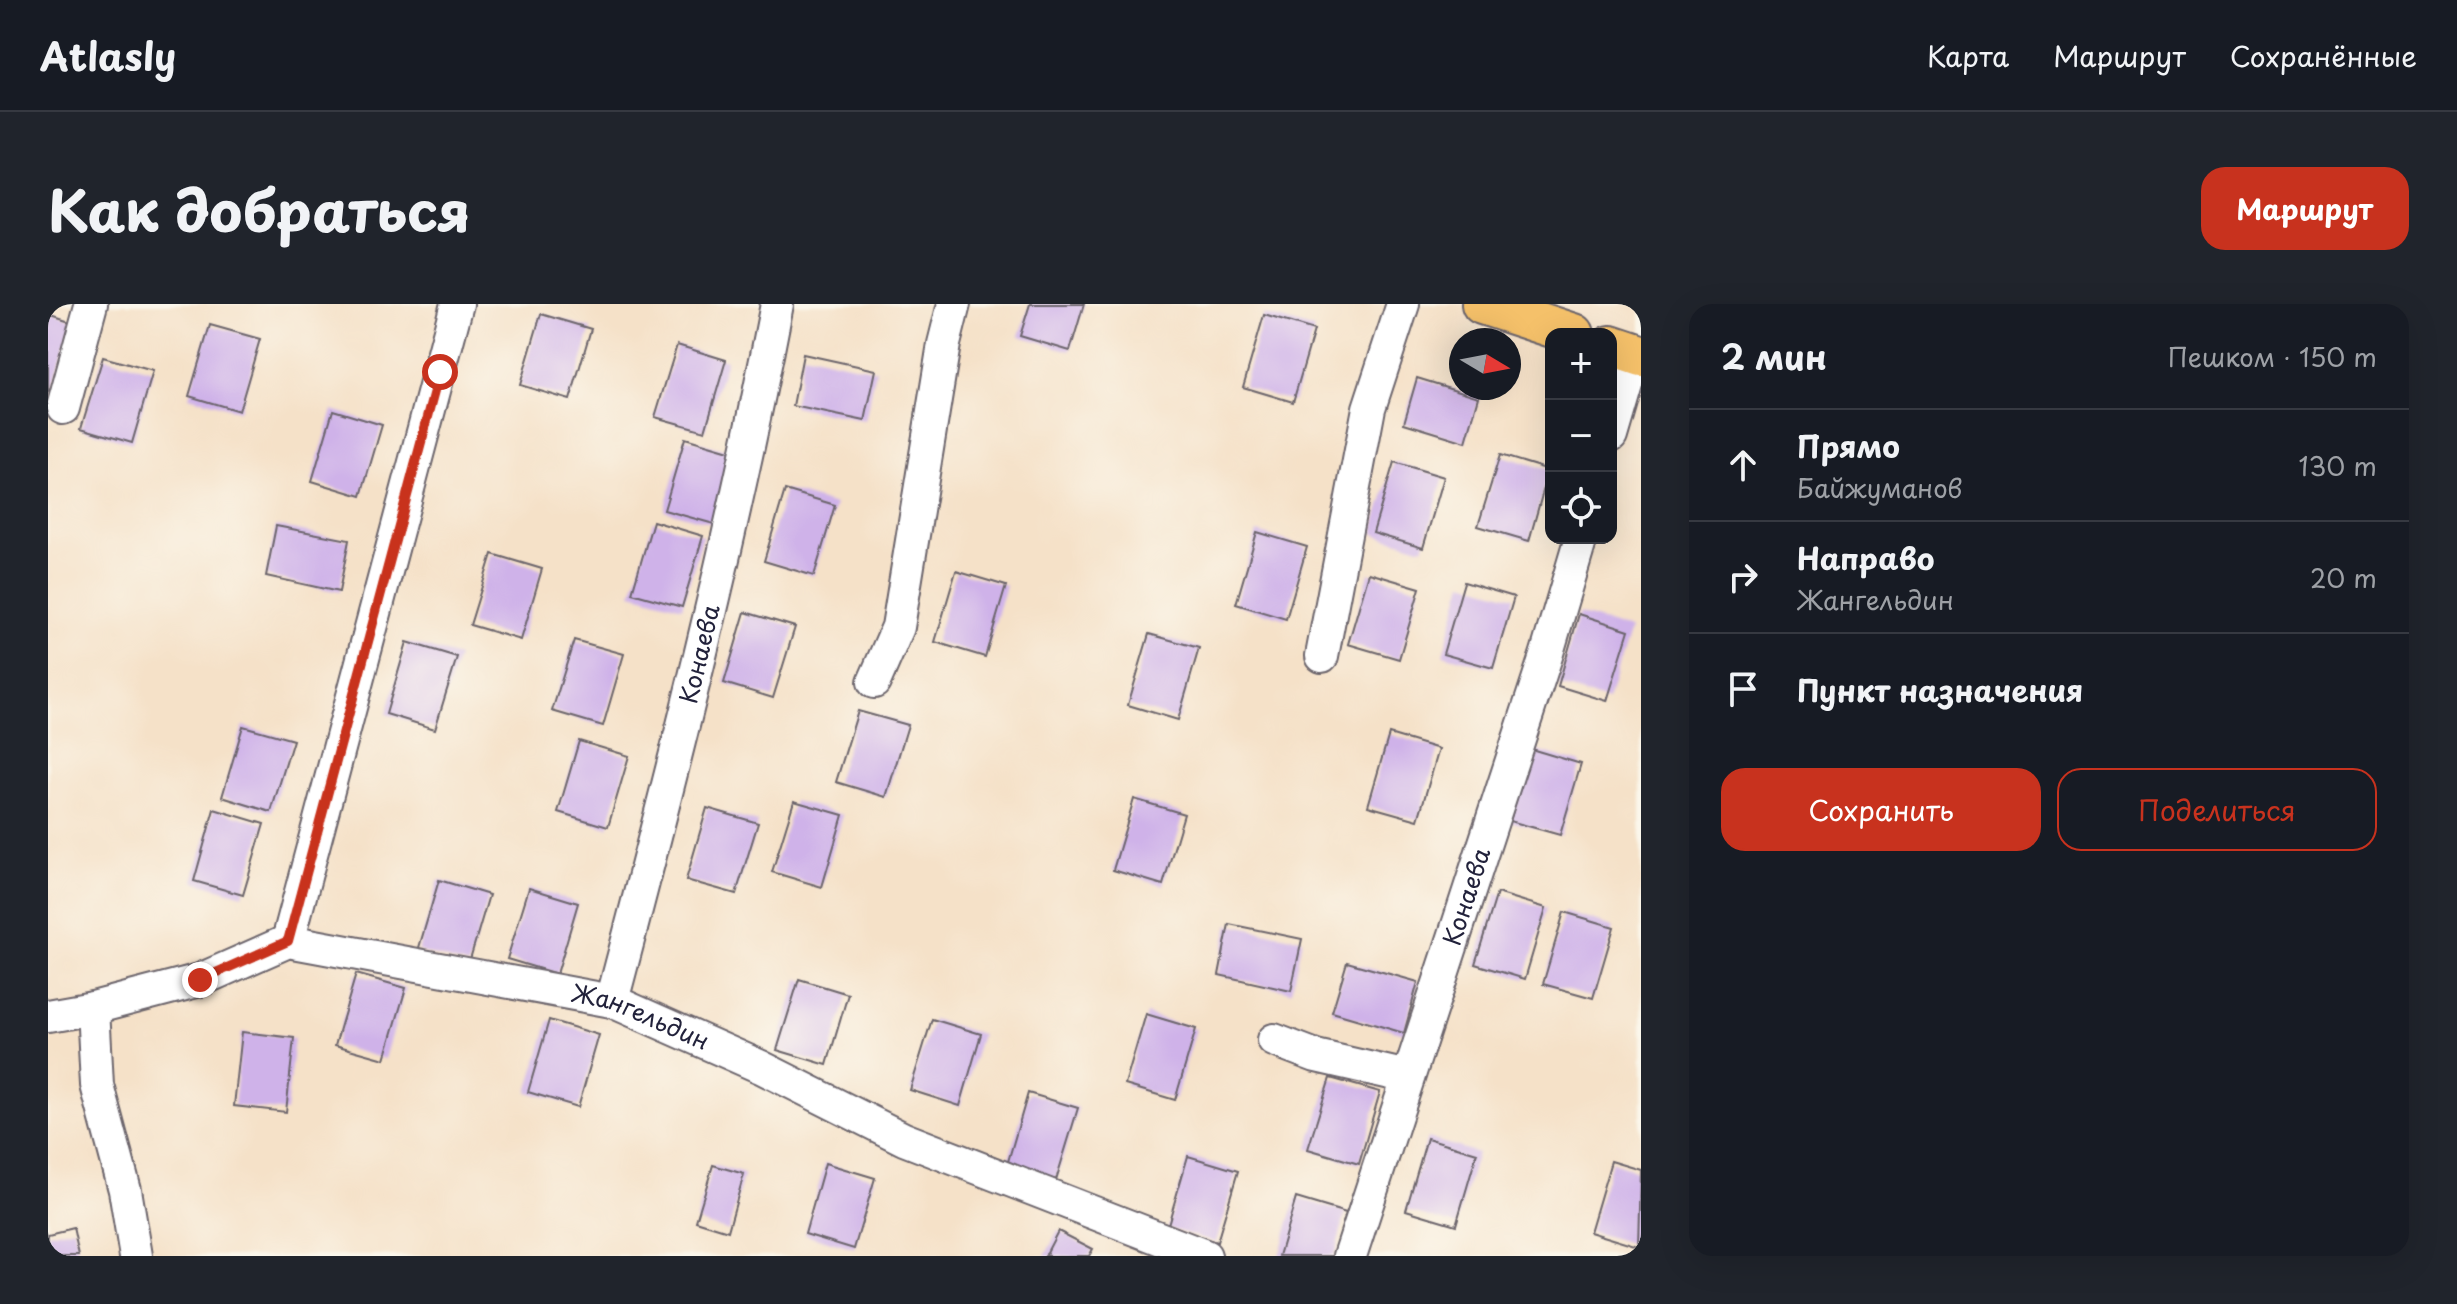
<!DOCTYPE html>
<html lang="ru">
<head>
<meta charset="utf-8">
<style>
  body { margin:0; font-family:"Playpen Sans",sans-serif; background:#20242c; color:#f1f3f6 }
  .controls { position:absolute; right:24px; top:24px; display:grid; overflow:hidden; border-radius:16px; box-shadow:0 8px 32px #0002 }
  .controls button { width:72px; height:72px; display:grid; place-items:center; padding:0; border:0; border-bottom:2px solid #363941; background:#171b24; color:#f1f3f6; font:40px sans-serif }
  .compass { position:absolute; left:1401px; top:24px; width:72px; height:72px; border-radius:50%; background:#171b24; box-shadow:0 8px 32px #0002; rotate:100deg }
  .stop { position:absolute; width:24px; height:24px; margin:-18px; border:6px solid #c8321e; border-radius:50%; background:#fff }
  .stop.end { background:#c8321e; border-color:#fff; box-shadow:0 2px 8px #0008 }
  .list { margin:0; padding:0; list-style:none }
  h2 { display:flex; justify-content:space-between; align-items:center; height:104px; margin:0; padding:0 32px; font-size:34px }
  h2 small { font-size:26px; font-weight:400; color:#9ea1a6 }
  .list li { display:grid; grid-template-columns:52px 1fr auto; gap:24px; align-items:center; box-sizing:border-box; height:112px; padding:0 32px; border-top:2px solid #363941 }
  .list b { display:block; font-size:30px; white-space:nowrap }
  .list p { margin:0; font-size:26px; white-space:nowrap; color:#9ea1a6 }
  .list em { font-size:26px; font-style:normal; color:#9ea1a6 }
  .actions { display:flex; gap:16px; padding:24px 32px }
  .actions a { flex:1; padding:18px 0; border:2px solid #c8321e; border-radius:24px; text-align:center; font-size:28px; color:#c8321e }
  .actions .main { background:#c8321e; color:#fff }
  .icon { flex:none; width:44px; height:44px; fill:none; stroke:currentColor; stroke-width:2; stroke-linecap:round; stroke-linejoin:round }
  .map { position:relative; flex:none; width:1593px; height:952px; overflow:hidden; border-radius:24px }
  header { display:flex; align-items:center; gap:48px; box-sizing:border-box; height:112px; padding:0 40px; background:#171b24; border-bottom:2px solid #363941 }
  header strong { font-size:38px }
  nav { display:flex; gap:44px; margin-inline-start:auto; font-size:28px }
  .intro { display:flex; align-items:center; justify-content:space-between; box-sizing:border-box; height:192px; padding:0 48px }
  h1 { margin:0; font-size:56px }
  .button { padding:20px 36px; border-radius:24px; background:#c8321e; color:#fff; font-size:28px; font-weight:700 }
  main { display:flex; gap:48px; padding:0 48px }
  aside { flex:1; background:#171b24; border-radius:24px; box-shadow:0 8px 32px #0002 }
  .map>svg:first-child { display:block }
  .building { fill:#cfb2e9 }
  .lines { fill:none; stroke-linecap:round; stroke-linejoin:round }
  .minor-casing { stroke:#6c656c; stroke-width:36 }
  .major-casing { stroke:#6c656c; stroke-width:44 }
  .minor { stroke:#fff; stroke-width:32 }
  .major { stroke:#f5c16b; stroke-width:40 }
  .route { stroke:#c8321e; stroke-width:10 }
  .labels { text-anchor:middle; stroke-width:6; stroke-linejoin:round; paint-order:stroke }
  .street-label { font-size:24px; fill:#22223b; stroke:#fbf7ec }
</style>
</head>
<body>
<header>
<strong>Atlasly</strong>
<nav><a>Карта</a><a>Маршрут</a><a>Сохранённые</a></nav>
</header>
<div class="intro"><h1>Как добраться</h1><a class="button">Маршрут</a></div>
<main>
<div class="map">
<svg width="1593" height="952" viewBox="0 0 1593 952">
  <rect width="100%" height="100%" fill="#fbf7ec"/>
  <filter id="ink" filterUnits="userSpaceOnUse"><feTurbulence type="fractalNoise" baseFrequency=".0125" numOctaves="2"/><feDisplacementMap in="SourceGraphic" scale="16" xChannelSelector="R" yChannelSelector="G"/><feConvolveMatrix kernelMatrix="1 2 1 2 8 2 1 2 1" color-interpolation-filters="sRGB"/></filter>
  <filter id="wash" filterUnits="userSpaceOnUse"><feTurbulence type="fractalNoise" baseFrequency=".006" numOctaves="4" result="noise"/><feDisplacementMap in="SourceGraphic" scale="32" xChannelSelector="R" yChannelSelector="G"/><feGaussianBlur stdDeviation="1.8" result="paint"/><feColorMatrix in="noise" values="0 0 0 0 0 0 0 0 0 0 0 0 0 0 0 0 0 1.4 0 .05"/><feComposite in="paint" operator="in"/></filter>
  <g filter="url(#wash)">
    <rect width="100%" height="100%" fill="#f5e1c8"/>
    <g id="blocks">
      <g class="building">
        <path d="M 982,0 L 1036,0 L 1022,47 L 972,32 Z"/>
        <path d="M 0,10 L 25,18 L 4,89 L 0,88 Z"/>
        <path d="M 493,10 L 543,25 L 522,96 L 472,81 Z"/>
        <path d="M 1216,11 L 1266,26 L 1245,98 L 1195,83 Z"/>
        <path d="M 162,21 L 212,35 L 191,107 L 141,92 Z"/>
        <path d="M 629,41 L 678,56 L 657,127 L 607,113 Z"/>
        <path d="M 755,50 L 828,66 L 817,117 L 745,102 Z"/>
        <path d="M 55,53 L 105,67 L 84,139 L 33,124 Z"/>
        <path d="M 1369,74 L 1431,93 L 1418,138 L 1356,119 Z"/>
        <path d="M 285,106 L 334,121 L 313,192 L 264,177 Z"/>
        <path d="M 637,134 L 688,149 L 666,220 L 616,206 Z"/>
        <path d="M 1452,151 L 1501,166 L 1481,237 L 1430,222 Z"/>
        <path d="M 1346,158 L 1396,173 L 1375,244 L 1325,229 Z"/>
        <path d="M 737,186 L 787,201 L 766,272 L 716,257 Z"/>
        <path d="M 605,217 L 655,232 L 634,303 L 584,289 Z"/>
        <path d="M 228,222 L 301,236 L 291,288 L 218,272 Z"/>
        <path d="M 1209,228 L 1259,243 L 1238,315 L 1188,300 Z"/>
        <path d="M 444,250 L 494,265 L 473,336 L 422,321 Z"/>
        <path d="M 908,267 L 958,282 L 937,353 L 887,338 Z"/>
        <path d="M 1321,269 L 1372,284 L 1351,355 L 1300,340 Z"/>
        <path d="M 1416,278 L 1466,293 L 1445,364 L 1395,350 Z"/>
        <path d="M 697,308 L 747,323 L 725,394 L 676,379 Z"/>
        <path d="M 1531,310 L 1581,326 L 1559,397 L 1510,382 Z"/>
        <path d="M 1101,330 L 1151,344 L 1130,416 L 1080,401 Z"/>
        <path d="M 526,336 L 576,350 L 555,422 L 504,407 Z"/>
        <path d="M 359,338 L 409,353 L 387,425 L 338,410 Z"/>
        <path d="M 810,407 L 860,421 L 838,493 L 788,478 Z"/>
        <path d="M 195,422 L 245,436 L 223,508 L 174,493 Z"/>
        <path d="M 1341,430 L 1391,445 L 1370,516 L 1320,502 Z"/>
        <path d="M 531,437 L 581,452 L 560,523 L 510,508 Z"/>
        <path d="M 1483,445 L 1533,460 L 1512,531 L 1462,517 Z"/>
        <path d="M 1086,495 L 1136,510 L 1115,581 L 1065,566 Z"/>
        <path d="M 746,497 L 795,511 L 774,583 L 724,568 Z"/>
        <path d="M 659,504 L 710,519 L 688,590 L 638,576 Z"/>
        <path d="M 166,505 L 216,520 L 195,591 L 146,577 Z"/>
        <path d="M 391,576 L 441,591 L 420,662 L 370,647 Z"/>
        <path d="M 481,584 L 530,599 L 509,670 L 459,655 Z"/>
        <path d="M 1449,589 L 1498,604 L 1477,675 L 1427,660 Z"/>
        <path d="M 1516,608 L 1566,623 L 1545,694 L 1495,680 Z"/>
        <path d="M 1181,620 L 1254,635 L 1243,687 L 1171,671 Z"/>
        <path d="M 1299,658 L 1370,678 L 1356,729 L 1284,708 Z"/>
        <path d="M 308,670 L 358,684 L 337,755 L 287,741 Z"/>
        <path d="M 751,675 L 800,690 L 779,761 L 729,746 Z"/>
        <path d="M 1098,710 L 1148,725 L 1127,796 L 1077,781 Z"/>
        <path d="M 884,715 L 933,730 L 912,802 L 862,786 Z"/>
        <path d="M 501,716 L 551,731 L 530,803 L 480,788 Z"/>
        <path d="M 194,728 L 246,734 L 238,808 L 186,802 Z"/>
        <path d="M 1282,774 L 1332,788 L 1311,860 L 1260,845 Z"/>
        <path d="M 980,789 L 1030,804 L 1008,876 L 959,861 Z"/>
        <path d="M 1379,834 L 1429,849 L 1408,921 L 1358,906 Z"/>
        <path d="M 1140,852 L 1190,867 L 1169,938 L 1119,924 Z"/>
        <path d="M 1563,857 L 1593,866 L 1591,943 L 1542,928 Z"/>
        <path d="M 777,859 L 827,874 L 806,945 L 757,930 Z"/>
        <path d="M 665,861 L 696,870 L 680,927 L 648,917 Z"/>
        <path d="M 1248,894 L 1298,909 L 1286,952 L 1231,952 Z"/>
        <path d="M 25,924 L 31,952 L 0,952 L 0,930 Z"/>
        <path d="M 1010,927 L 1045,945 L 1041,952 L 997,952 Z"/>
      </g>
    </g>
  </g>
  <g filter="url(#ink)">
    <use href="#blocks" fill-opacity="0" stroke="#6c656c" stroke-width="2"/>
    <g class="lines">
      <g class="minor-casing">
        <g id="minor">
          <path d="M 15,104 L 43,0"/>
          <path d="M 1563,132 L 1587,50"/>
          <path d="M 1274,352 L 1321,104 L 1355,0"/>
          <path d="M 826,378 L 850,323 L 896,40 L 906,0"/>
          <path d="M 240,637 L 409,0"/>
          <path id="s1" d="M 564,697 C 625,466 684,235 729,0"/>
          <path d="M 45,704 L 49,781 L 77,886 L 88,952"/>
          <path id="s2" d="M 0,712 L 45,704 L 152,676 L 240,637 L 564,697 L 713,763 L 856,835 L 1157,952"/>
          <path d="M 1226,736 L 1268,752 L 1360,773"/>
          <path id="s3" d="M 1302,952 L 1499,349 L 1533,234"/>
        </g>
      </g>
      <g class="major-casing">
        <g id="major">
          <path d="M 1434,0 L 1526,30"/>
          <path d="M 1563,42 L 1593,52"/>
        </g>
      </g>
      <use href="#minor" class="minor"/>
      <use href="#major" class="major"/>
    </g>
  </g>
  <g class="lines" filter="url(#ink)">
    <path class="route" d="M 152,676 L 240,637 L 392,68"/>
  </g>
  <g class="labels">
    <g class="street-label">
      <text dy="8" stroke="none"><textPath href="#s1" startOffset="358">Конаева</textPath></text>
      <text dy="8" stroke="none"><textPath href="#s3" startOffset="378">Конаева</textPath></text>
      <text dy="8" stroke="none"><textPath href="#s2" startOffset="614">Жангельдин</textPath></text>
    </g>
  </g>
</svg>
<div class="controls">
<button>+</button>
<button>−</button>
<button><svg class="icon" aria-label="locate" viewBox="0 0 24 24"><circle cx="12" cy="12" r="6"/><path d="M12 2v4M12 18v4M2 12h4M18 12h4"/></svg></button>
</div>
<svg class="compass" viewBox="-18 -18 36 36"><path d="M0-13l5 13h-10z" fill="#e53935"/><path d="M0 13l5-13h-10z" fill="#9ea1a6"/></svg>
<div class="stop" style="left:392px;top:68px"></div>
<div class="stop end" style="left:152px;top:676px"></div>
</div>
<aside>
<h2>2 мин<small>Пешком · 150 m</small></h2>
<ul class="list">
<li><svg class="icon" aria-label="ahead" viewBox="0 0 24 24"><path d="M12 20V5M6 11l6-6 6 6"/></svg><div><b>Прямо</b><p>Байжуманов</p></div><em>130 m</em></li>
<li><svg class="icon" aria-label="right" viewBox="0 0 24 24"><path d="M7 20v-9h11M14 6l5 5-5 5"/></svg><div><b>Направо</b><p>Жангельдин</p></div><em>20 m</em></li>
<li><svg class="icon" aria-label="arrive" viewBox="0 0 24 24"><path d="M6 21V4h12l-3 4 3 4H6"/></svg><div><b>Пункт назначения</b></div></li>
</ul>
<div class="actions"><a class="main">Сохранить</a><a>Поделиться</a></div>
</aside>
</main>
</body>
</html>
